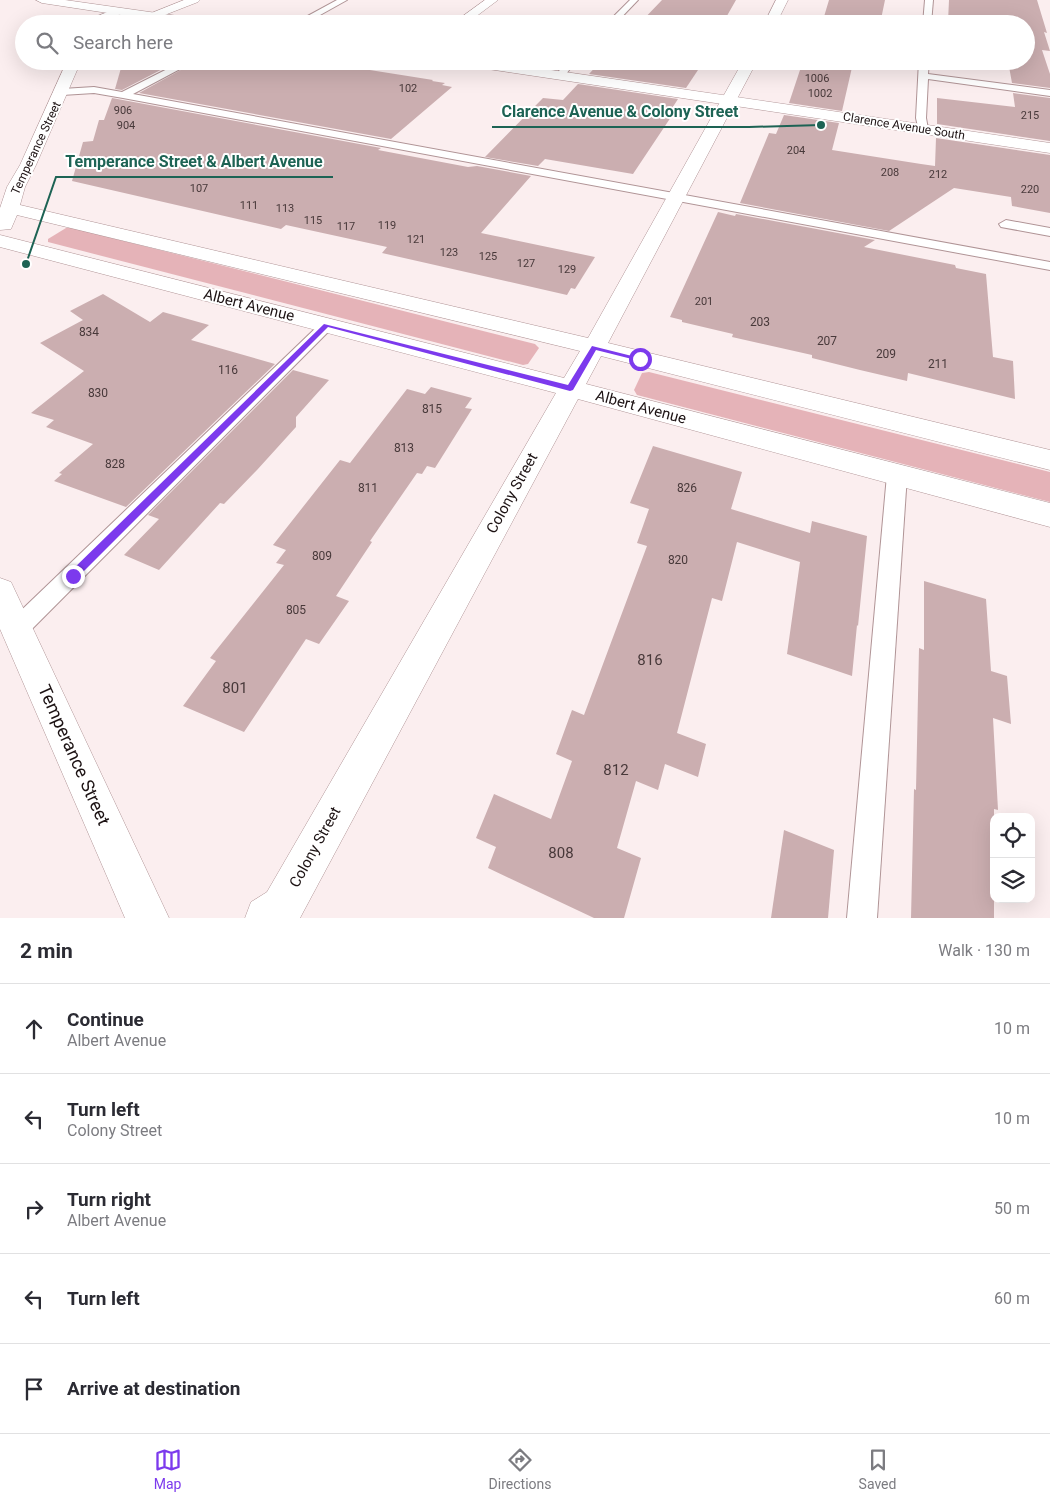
<!DOCTYPE html>
<html lang="en">
<head>
<meta charset="utf-8">
<style>
  body { margin:0; font-family:Roboto,sans-serif; background:#f7f7f7; color:#2b2b33 }
  .controls { position:absolute; right:15px; bottom:15px; display:grid; overflow:hidden; border-radius:10px; box-shadow:0 5px 20px #0002 }
  .controls button { width:45px; height:45px; display:grid; place-items:center; padding:0; border:0; border-bottom:1px solid #e1e1e2; background:#fff; color:#2b2b33; font:25px sans-serif }
  .stop { position:absolute; width:15px; height:15px; margin:-11px; border:4px solid #7c3aed; border-radius:50%; background:#fff }
  .stop.end { background:#7c3aed; border-color:#fff; box-shadow:0 1px 5px #0008 }
  .list { margin:0; padding:0; list-style:none }
  h2 { display:flex; justify-content:space-between; align-items:center; height:65px; margin:0; padding:0 20px; font-size:21px }
  h2 small { font-size:16px; font-weight:400; color:#7c7c81 }
  .list li { display:grid; grid-template-columns:32px 1fr auto; gap:15px; align-items:center; box-sizing:border-box; height:90px; padding:0 20px; border-top:1px solid #e1e1e2 }
  .list b { display:block; font-size:19px; white-space:nowrap }
  .list p { margin:0; font-size:16px; white-space:nowrap; color:#7c7c81 }
  .list em { font-size:16px; font-style:normal; color:#7c7c81 }
  .icon { flex:none; width:28px; height:28px; fill:none; stroke:currentColor; stroke-width:2; stroke-linecap:round; stroke-linejoin:round }
  .map { position:relative; flex:none; width:1050px; height:918px; overflow:hidden }
  .search { position:absolute; background:#fff; box-shadow:0 5px 20px #0002; left:15px; right:15px; top:15px; height:55px; display:flex; align-items:center; gap:12px; box-sizing:border-box; padding:0 18px; border-radius:28px; color:#7c7c81; font-size:19px }
  .sheet { height:515px; background:#fff }
  nav { display:flex; justify-content:space-around; align-items:center; box-sizing:border-box; height:70px; border-top:1px solid #e1e1e2; background:#fff; font-size:14px; color:#7c7c81 }
  nav a { display:grid; justify-items:center; gap:2px }
  nav .on { color:#7c3aed }
  .map>svg:first-child { display:block }
  .green { fill:#e5b3b8 }
  .building { fill:#cbaeb0 }
  .lines { fill:none; stroke-linecap:round; stroke-linejoin:round }
  .lane-casing { stroke:#b09496; stroke-width:2 }
  .street-casing { stroke:#b09496; stroke-width:1 }
  .secondary-casing { stroke:#b09496; stroke-width:1 }
  .lane { fill:#fff; fill-rule:evenodd }
  .street { fill:#fff; fill-rule:evenodd }
  .secondary { fill:#fff; fill-rule:evenodd }
  .route { fill:#7c3aed }
  .labels { text-anchor:middle; stroke-width:4; stroke-linejoin:round; paint-order:stroke }
  .far-number-label { font-size:11px; fill:#48393a }
  .far-street-label { font-size:12px; fill:#1c1213; stroke:#fff }
  .number-label { font-size:12px; fill:#48393a }
  .street-label { font-size:15px; fill:#1c1213; stroke:#fff }
  .near-number-label { font-size:15px; fill:#48393a }
  .near-street-label { font-size:18px; fill:#1c1213; stroke:#fff }
  .leader { fill:none; stroke:#1d6354; stroke-width:2 }
  .callout-dot { fill:#1d6354; stroke:#fff; stroke-width:2 }
  .callout-label { font-size:16px; text-anchor:middle; font-weight:bold; fill:#1d6354; stroke:#fff; stroke-width:4; stroke-linejoin:round; paint-order:stroke }
</style>
</head>
<body>
<div class="map">
<svg width="1050" height="918" viewBox="0 0 1050 918">
  <rect width="100%" height="100%" fill="#fbeeef"/>
  <g class="green">
    <path d="M 66,228 L 72,228 L 535,344 L 539,348 L 528,364 L 523,365 L 48,242 L 48,239 Z"/>
    <path d="M 649,372 L 1050,472 L 1050,502 L 637,395 L 634,390 L 642,373 Z"/>
  </g>
  <g class="building">
    <path d="M 662,0 L 736,0 L 724,21 L 730,21 L 729,24 L 639,24 Z"/>
    <path d="M 829,0 L 885,0 L 880,24 L 818,24 L 819,20 L 823,20 Z"/>
    <path d="M 949,0 L 1037,0 L 1047,33 L 1044,32 L 1050,51 L 1042,50 L 1050,74 L 1050,88 L 1012,83 L 1008,61 L 1026,61 L 1026,24 L 948,22 Z"/>
    <path d="M 123,61 L 178,61 L 122,90 L 115,89 Z"/>
    <path d="M 197,61 L 313,61 L 433,80 L 432,81 L 445,83 L 442,85 L 452,87 L 391,139 L 139,93 Z"/>
    <path d="M 601,61 L 704,61 L 686,88 L 589,74 Z"/>
    <path d="M 803,61 L 872,61 L 871,66 L 853,63 L 842,111 L 789,103 Z"/>
    <path d="M 578,84 L 678,99 L 667,116 L 671,117 L 633,174 L 545,159 L 538,166 L 485,157 L 543,98 L 563,100 Z"/>
    <path d="M 1013,93 L 1050,98 L 1050,141 L 937,124 L 937,98 L 1015,107 Z"/>
    <path d="M 112,98 L 381,148 L 378,150 L 468,167 L 477,166 L 531,176 L 481,233 L 595,257 L 575,289 L 571,288 L 567,295 L 382,253 L 387,247 L 286,225 L 281,229 L 72,181 L 83,142 L 93,141 L 99,120 L 104,120 Z"/>
    <path d="M 784,115 L 839,123 L 832,150 L 921,164 L 935,166 L 936,138 L 1050,155 L 1050,213 L 1012,206 L 1011,197 L 954,188 L 889,231 L 740,203 L 769,133 L 776,134 Z"/>
    <path d="M 718,212 L 735,216 L 736,214 L 875,240 L 864,247 L 955,265 L 956,268 L 986,274 L 993,357 L 1013,361 L 1015,399 L 908,373 L 907,381 L 860,370 L 812,358 L 812,355 L 732,337 L 733,334 L 682,322 L 682,320 L 670,317 Z"/>
    <path d="M 103,294 L 150,322 L 163,312 L 209,325 L 191,340 L 275,364 L 126,507 L 54,481 L 62,474 L 59,473 L 93,444 L 46,427 L 54,420 L 31,413 L 84,371 L 40,343 L 83,320 L 70,311 Z"/>
    <path d="M 293,370 L 329,380 L 296,417 L 296,427 L 257,470 L 224,504 L 220,503 L 159,570 L 124,555 L 159,519 L 148,515 Z"/>
    <path d="M 431,387 L 472,398 L 465,408 L 472,409 L 435,468 L 427,466 L 422,474 L 417,473 L 370,541 L 372,542 L 336,596 L 349,601 L 319,644 L 306,639 L 244,732 L 183,706 L 216,661 L 210,658 L 284,565 L 276,563 L 286,550 L 273,545 L 340,460 L 350,463 L 407,389 L 425,394 Z"/>
    <path d="M 653,446 L 742,472 L 731,509 L 810,533 L 812,521 L 867,536 L 858,626 L 857,625 L 852,676 L 787,654 L 800,562 L 737,542 L 722,601 L 712,598 L 677,733 L 706,744 L 698,777 L 665,764 L 658,790 L 636,781 L 617,848 L 641,858 L 624,918 L 594,918 L 488,868 L 496,847 L 476,838 L 494,794 L 551,819 L 572,761 L 556,754 L 572,710 L 584,715 L 647,546 L 637,543 L 649,509 L 630,503 Z"/>
    <path d="M 924,581 L 986,599 L 991,671 L 1007,676 L 1011,724 L 993,718 L 998,810 L 994,809 L 994,918 L 911,918 L 914,789 L 916,790 L 919,648 L 924,650 Z"/>
    <path d="M 784,830 L 834,850 L 828,918 L 771,918 Z"/>
  </g>
  <g class="lines">
    <g class="lane-casing">
      <g id="lane">
        <path d="M 337,0 L 347,0 L 304,24 L 293,24 Z"/>
        <path d="M 630,0 L 638,0 L 615,24 L 606,24 Z"/>
        <path d="M 925,0 L 933,0 L 931,24 L 923,24 Z"/>
        <path d="M 183,61 L 195,61 L 133,94 L 1050,262 L 1050,270 L 123,98 L 94,93 L 62,95 L 57,92 L 62,89 L 94,87 L 122,92 Z"/>
        <path d="M 567,61 L 576,61 L 563,78 L 557,78 L 555,76 Z"/>
        <path d="M 919,61 L 929,61 L 928,74 L 1050,90 L 1050,96 L 928,79 L 926,118 L 928,129 L 927,131 L 919,131 L 916,118 Z"/>
        <path d="M 1006,220 L 1050,228 L 1050,236 L 1001,227 L 999,224 Z"/>
        <path d="M 327,320 L 332,322 L 335,325 L 332,328 L 25,636 L 17,639 L 9,636 L 6,629 L 9,622 L 322,322 Z"/>
        <path d="M 897,468 L 904,470 L 907,475 L 877,918 L 847,918 L 887,475 L 890,470 Z"/>
      </g>
    </g>
    <g class="street-casing">
      <g id="street">
        <path d="M 184,0 L 200,0 L 198,2 L 157,18 L 149,18 L 147,16 L 149,14 Z"/>
        <path d="M 485,0 L 498,0 L 466,24 L 452,24 Z"/>
        <path d="M 776,0 L 788,0 L 776,24 L 764,24 Z"/>
        <path d="M 118,8 L 124,11 L 122,13 L 102,24 L 90,24 L 95,17 Z"/>
        <path d="M 67,61 L 81,61 L 36,165 L 25,187 L 20,205 L 588,338 L 743,61 L 757,61 L 608,343 L 1050,450 L 1050,470 L 601,356 L 586,384 L 1050,503 L 1050,527 L 578,399 L 300,918 L 245,918 L 251,902 L 267,892 L 556,393 L 0,247 L 0,235 L 564,378 L 580,351 L 17,215 L 11,229 L 0,230 L 0,208 L 7,187 L 20,165 Z"/>
        <path d="M 0,578 L 11,582 L 169,918 L 125,918 L 0,629 Z"/>
      </g>
    </g>
    <g class="secondary-casing">
      <g id="secondary">
        <path d="M 36,0 L 65,0 L 206,20 L 212,24 L 180,24 L 42,3 Z"/>
        <path d="M 455,61 L 490,61 L 1050,143 L 1050,153 L 461,65 Z"/>
      </g>
    </g>
    <use href="#lane" class="lane"/>
    <use href="#street" class="street"/>
    <use href="#secondary" class="secondary"/>
  </g>
  <path class="route" d="M 324,324 L 568,385 L 592,346 L 644,359 L 640,361 L 596,350 L 573,390 L 570,391 L 328,327 L 76,579 L 69,579 L 69,573 Z"/>
  <g class="labels">
    <g class="far-number-label">
      <text x="817" y="82">1006</text>
      <text x="408" y="92">102</text>
      <text x="820" y="97">1002</text>
      <text x="123" y="114">906</text>
      <text x="1030" y="119">215</text>
      <text x="126" y="129">904</text>
      <text x="796" y="154">204</text>
      <text x="890" y="176">208</text>
      <text x="938" y="178">212</text>
      <text x="199" y="192">107</text>
      <text x="1030" y="193">220</text>
      <text x="249" y="209">111</text>
      <text x="285" y="212">113</text>
      <text x="313" y="224">115</text>
      <text x="387" y="229">119</text>
      <text x="346" y="230">117</text>
      <text x="416" y="243">121</text>
      <text x="449" y="256">123</text>
      <text x="488" y="260">125</text>
      <text x="526" y="267">127</text>
      <text x="567" y="273">129</text>
      <text x="704" y="305">201</text>
    </g>
    <g class="far-street-label">
      <text transform="translate(904 126) rotate(9)" y="4">Clarence Avenue South</text>
      <text transform="translate(36 148) rotate(-65)" y="4">Temperance Street</text>
    </g>
    <g class="number-label">
      <text x="760" y="326">203</text>
      <text x="89" y="336">834</text>
      <text x="827" y="345">207</text>
      <text x="886" y="358">209</text>
      <text x="938" y="368">211</text>
      <text x="228" y="374">116</text>
      <text x="98" y="397">830</text>
      <text x="432" y="413">815</text>
      <text x="404" y="452">813</text>
      <text x="115" y="468">828</text>
      <text x="368" y="492">811</text>
      <text x="687" y="492">826</text>
      <text x="322" y="560">809</text>
      <text x="678" y="564">820</text>
      <text x="296" y="614">805</text>
    </g>
    <g class="street-label">
      <text transform="translate(249 305) rotate(14)" y="5">Albert Avenue</text>
      <text transform="translate(641 407) rotate(15)" y="5">Albert Avenue</text>
      <text transform="translate(512 493) rotate(-61)" y="5">Colony Street</text>
      <text transform="translate(315 847) rotate(-61)" y="5">Colony Street</text>
    </g>
    <g class="near-number-label">
      <text x="650" y="665">816</text>
      <text x="235" y="693">801</text>
      <text x="616" y="775">812</text>
      <text x="561" y="858">808</text>
    </g>
    <g class="near-street-label">
      <text transform="translate(74 755) rotate(66)" y="6">Temperance Street</text>
    </g>
  </g>
  <path class="leader" d="M821 125L749 127H492M26 264L56 177H333"/>
  <g class="callout-dot">
    <circle cx="821" cy="125" r="5"/>
    <circle cx="26" cy="264" r="5"/>
  </g>
  <g class="callout-label">
    <text x="620" y="117">Clarence Avenue &amp; Colony Street</text>
    <text x="194" y="167">Temperance Street &amp; Albert Avenue</text>
  </g>
</svg>
<div class="controls">
<button><svg class="icon" aria-label="locate" viewBox="0 0 24 24"><circle cx="12" cy="12" r="6"/><path d="M12 2v4M12 18v4M2 12h4M18 12h4"/></svg></button>
<button><svg class="icon" aria-label="layers" viewBox="0 0 24 24"><path d="M12 4l9 5-9 5-9-5zM3 14l9 5 9-5"/></svg></button>
</div>
<div class="stop" style="left:640px;top:359px"></div>
<div class="stop end" style="left:73px;top:576px"></div>
<div class="search"><svg class="icon" aria-label="search" viewBox="0 0 24 24"><circle cx="10" cy="10" r="6"/><path d="M15 15l6 6"/></svg>Search here</div>
</div>
<section class="sheet">
<h2>2 min<small>Walk · 130 m</small></h2>
<ul class="list">
<li><svg class="icon" aria-label="ahead" viewBox="0 0 24 24"><path d="M12 20V5M6 11l6-6 6 6"/></svg><div><b>Continue</b><p>Albert Avenue</p></div><em>10 m</em></li>
<li><svg class="icon" aria-label="left" viewBox="0 0 24 24"><path d="M17 20v-9H6M10 6l-5 5 5 5"/></svg><div><b>Turn left</b><p>Colony Street</p></div><em>10 m</em></li>
<li><svg class="icon" aria-label="right" viewBox="0 0 24 24"><path d="M7 20v-9h11M14 6l5 5-5 5"/></svg><div><b>Turn right</b><p>Albert Avenue</p></div><em>50 m</em></li>
<li><svg class="icon" aria-label="left" viewBox="0 0 24 24"><path d="M17 20v-9H6M10 6l-5 5 5 5"/></svg><div><b>Turn left</b></div><em>60 m</em></li>
<li><svg class="icon" aria-label="arrive" viewBox="0 0 24 24"><path d="M6 21V4h12l-3 4 3 4H6"/></svg><div><b>Arrive at destination</b></div></li>
</ul>
</section>
<nav>
<a class="on"><svg class="icon" aria-label="map" viewBox="0 0 24 24"><path d="M3 6l6-2 6 2 6-2v14l-6 2-6-2-6 2zM9 4v14M15 6v14"/></svg>Map</a>
<a><svg class="icon" aria-label="directions" viewBox="0 0 24 24"><path d="M12 3l9 9-9 9-9-9zM9 14v-3h6M13 9l2 2-2 2"/></svg>Directions</a>
<a><svg class="icon" aria-label="saved" viewBox="0 0 24 24"><path d="M7 4h10v16l-5-4-5 4z"/></svg>Saved</a>
</nav>
</body>
</html>
